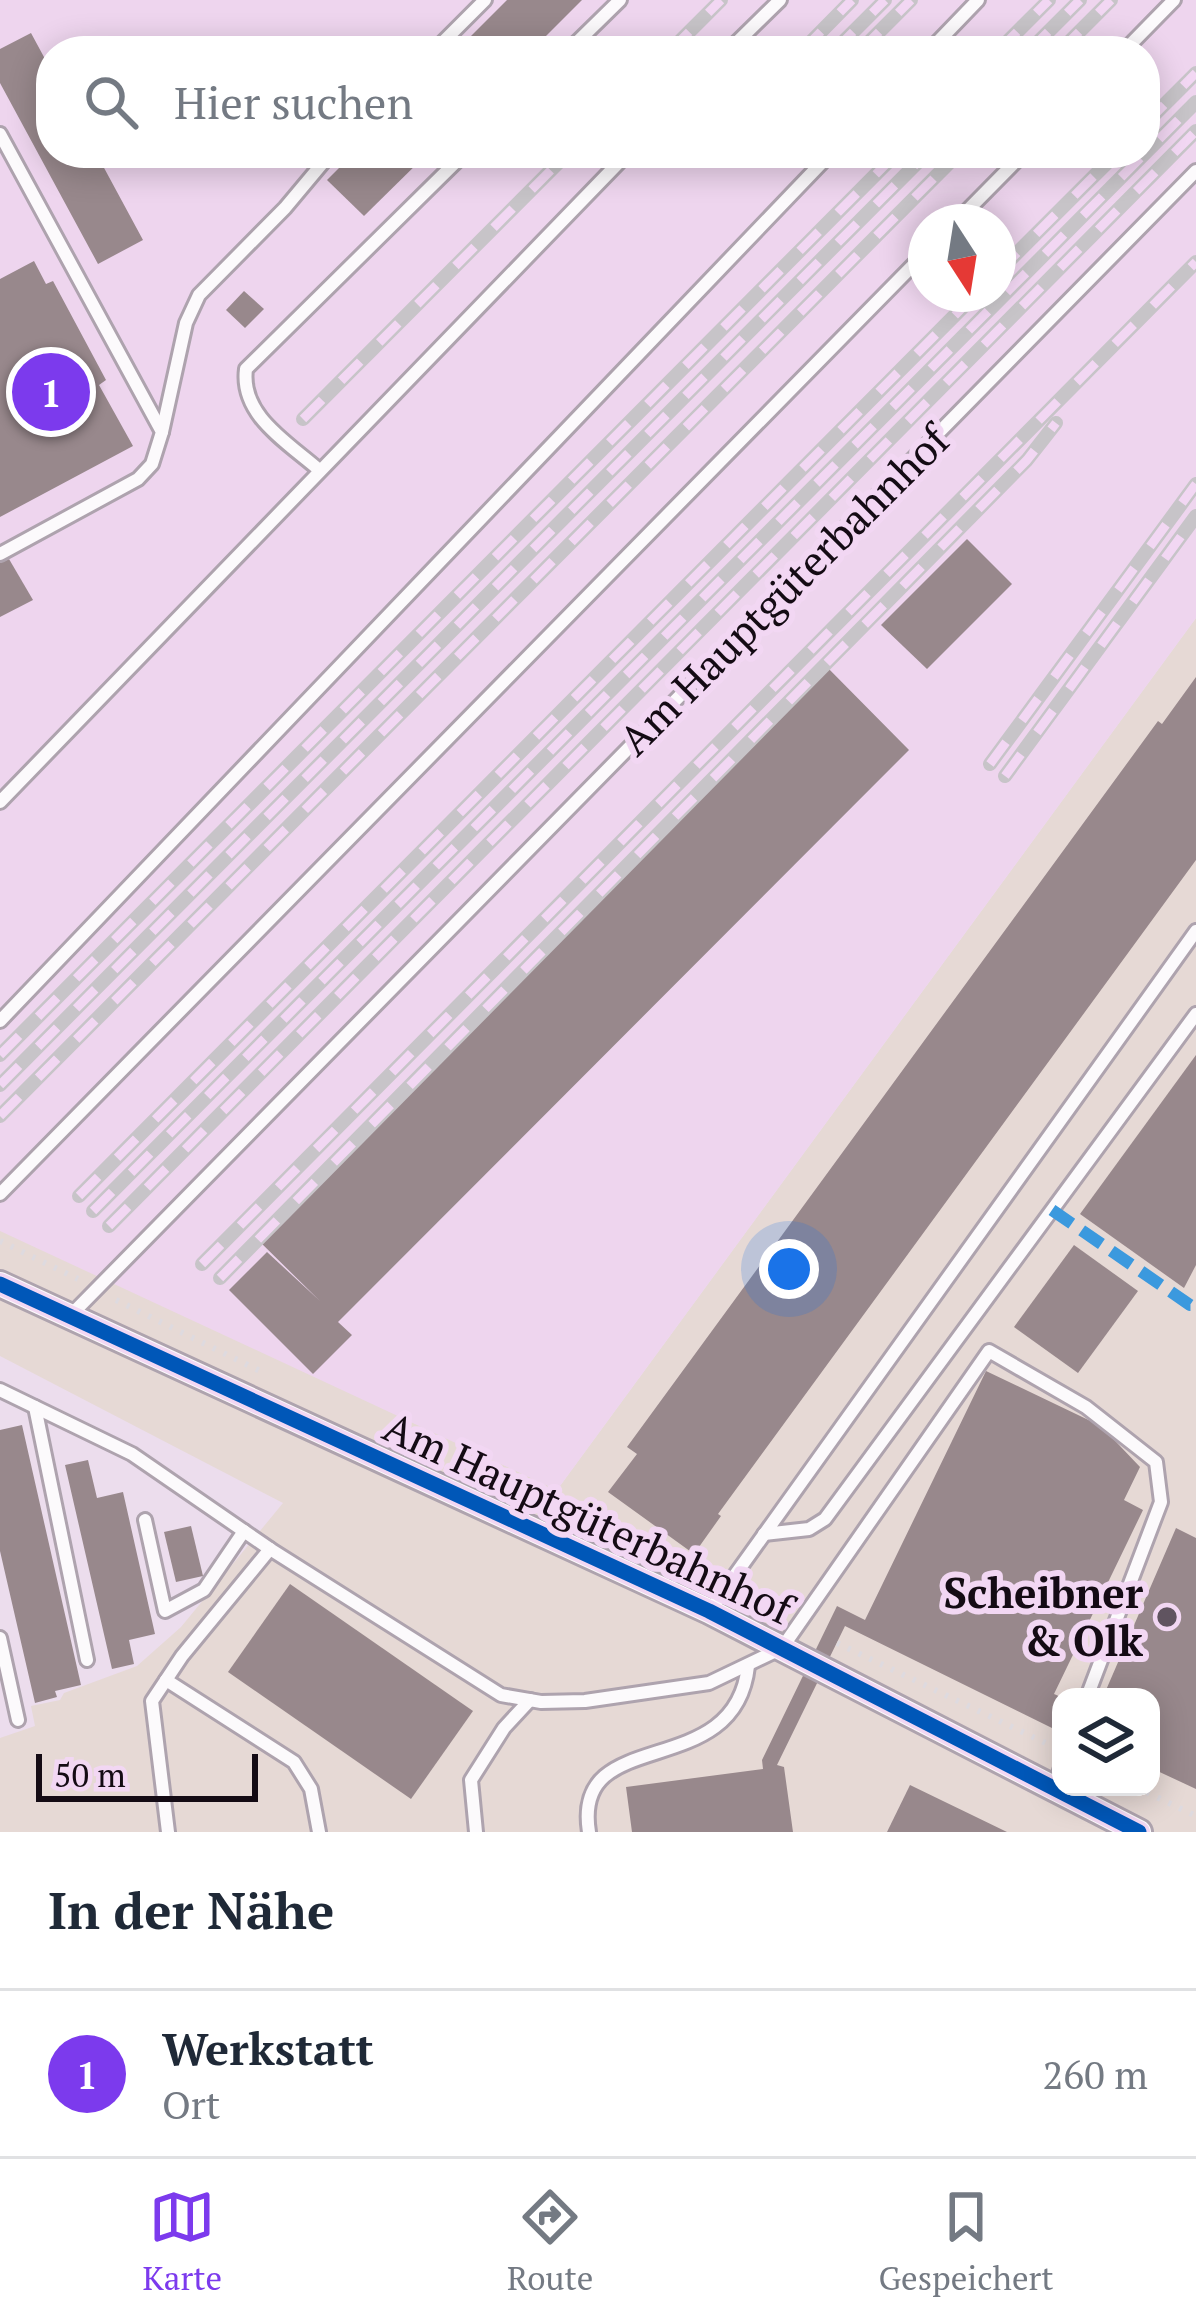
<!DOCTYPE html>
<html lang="de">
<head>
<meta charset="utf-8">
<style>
  body { margin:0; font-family:"PT Serif",serif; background:#f6f6f7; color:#1f2937 }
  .controls { position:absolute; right:36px; bottom:36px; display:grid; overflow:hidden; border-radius:24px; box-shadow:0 6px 30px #0003 }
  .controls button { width:108px; height:108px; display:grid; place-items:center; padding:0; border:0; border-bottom:3px solid #e0e1e3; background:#fff; color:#1f2937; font:60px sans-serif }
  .compass { position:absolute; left:908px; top:204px; width:108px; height:108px; border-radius:50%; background:#fff; box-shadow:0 6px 30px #0003; rotate:168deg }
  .scale { position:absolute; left:36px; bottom:30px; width:222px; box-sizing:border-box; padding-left:12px; border:6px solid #140b14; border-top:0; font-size:33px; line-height:42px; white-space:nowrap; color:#140b14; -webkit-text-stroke:9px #f2d7f3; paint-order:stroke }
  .you { position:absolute; left:789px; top:1269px; width:42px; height:42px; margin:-30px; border:9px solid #fff; border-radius:50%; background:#1a73e8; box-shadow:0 0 0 18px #1a73e833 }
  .badge { display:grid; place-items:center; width:78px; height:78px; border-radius:50%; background:#7c3aed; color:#fff; font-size:39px; font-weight:700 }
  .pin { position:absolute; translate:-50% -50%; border:6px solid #fff; box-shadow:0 3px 12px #0006 }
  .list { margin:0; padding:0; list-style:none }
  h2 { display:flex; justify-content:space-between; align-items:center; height:156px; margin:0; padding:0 48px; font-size:51px }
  h2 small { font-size:39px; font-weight:400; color:#747a83 }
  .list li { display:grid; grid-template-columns:78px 1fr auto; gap:36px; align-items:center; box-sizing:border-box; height:168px; padding:0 48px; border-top:3px solid #e0e1e3 }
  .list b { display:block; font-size:45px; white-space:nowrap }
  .list p { margin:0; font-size:39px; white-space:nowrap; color:#747a83 }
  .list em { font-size:39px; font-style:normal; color:#747a83 }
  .icon { flex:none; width:66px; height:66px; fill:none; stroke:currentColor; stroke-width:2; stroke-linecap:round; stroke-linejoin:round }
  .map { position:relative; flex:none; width:1196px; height:1832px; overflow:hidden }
  .search { position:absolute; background:#fff; box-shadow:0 6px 30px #0003; left:36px; right:36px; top:36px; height:132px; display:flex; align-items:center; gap:30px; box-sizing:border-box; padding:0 42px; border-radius:48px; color:#747a83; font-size:45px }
  .sheet { height:324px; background:#fff }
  nav { display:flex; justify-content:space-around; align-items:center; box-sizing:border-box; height:168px; border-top:3px solid #e0e1e3; background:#fff; font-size:33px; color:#747a83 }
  nav a { display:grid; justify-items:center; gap:6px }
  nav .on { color:#7c3aed }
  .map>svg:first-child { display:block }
  .commercial { fill:#e6d9d5; fill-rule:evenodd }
  .built { fill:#eed5ee; fill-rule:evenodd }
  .building { fill:#98888c }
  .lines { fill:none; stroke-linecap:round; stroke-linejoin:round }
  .service-casing { stroke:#aea3ae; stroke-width:18 }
  .minor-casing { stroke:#aea3ae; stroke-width:30 }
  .path { stroke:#dedadf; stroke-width:6; stroke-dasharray:3 9; stroke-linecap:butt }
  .service { stroke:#fcfafc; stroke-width:12 }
  .minor { stroke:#fcfafc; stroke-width:24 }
  .rail-casing { stroke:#c7c4c8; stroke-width:14 }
  .rail { stroke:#f2d7f3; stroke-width:9; stroke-dasharray:27; stroke-linecap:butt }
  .quiet { stroke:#3b99de; stroke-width:12; stroke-dasharray:24 12; stroke-linecap:butt }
  .cycleway-casing { stroke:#f2d7f3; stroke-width:22 }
  .cycleway { stroke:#0057b8; stroke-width:15 }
  .poi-dot { fill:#605460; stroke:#f2d7f3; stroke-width:4.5 }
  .labels { text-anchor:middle; stroke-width:12; stroke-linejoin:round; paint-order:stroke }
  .street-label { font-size:42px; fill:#140b14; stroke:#f2d7f3 }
  .poi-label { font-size:42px; font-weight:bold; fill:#140b14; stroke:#f2d7f3; text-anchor:end }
</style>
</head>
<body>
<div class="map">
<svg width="1196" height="1832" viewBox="0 0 1196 1832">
  <rect width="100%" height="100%" fill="#ecdded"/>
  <path class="commercial" d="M 1196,618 L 1196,1832 L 0,1832 L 0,1738 L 35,1726 L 31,1706 L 60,1700 L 64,1693 L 137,1666 L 181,1627 L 283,1503 L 0,1356 L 0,1229 L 557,1490 ZM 1061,1697 L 1151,1697 L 1151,1787 L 1061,1787 Z"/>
  <path class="built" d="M 0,0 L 1196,0 L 1196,618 L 557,1490 L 0,1231 ZM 51,51 L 1145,51 L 1145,153 L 51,153 ZM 926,222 L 998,222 L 998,294 L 926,294 Z"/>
  <g class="building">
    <path d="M 507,0 L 582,0 L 531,51 L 456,51 Z"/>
    <path d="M 31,33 L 51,70 L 51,153 L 96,153 L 143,240 L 98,264 L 0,83 L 0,49 Z"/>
    <path d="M 354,153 L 428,153 L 364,216 L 327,180 Z"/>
    <path d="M 34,261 L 46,284 L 53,281 L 106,380 L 99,385 L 133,446 L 0,517 L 0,279 Z"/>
    <path d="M 244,291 L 264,309 L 245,328 L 226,310 Z"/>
    <path d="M 967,539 L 1012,584 L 927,669 L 881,625 Z"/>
    <path d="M 9,559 L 33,600 L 0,617 L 0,563 Z"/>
    <path d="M 822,662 L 909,750 L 338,1322 L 352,1335 L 313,1374 L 229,1290 L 267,1252 L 320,1301 L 257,1239 L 625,869 L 620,864 Z"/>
    <path d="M 1196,677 L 1196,860 L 718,1514 L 721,1516 L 694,1554 L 608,1492 L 637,1454 L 627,1447 L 1158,721 L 1162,724 Z"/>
    <path d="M 1196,1055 L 1196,1265 L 1184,1288 L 1080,1214 Z"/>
    <path d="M 1074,1245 L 1138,1291 L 1078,1373 L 1014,1327 Z"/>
    <path d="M 986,1371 L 1101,1426 L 1140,1467 L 1124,1500 L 1143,1510 L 1054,1694 L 1061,1697 L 1061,1714 L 1054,1729 L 845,1626 L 777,1765 L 784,1767 L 793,1832 L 632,1832 L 626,1787 L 763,1769 L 762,1760 L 837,1606 L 865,1620 Z"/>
    <path d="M 22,1425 L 81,1685 L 55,1691 L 57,1697 L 35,1703 L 0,1551 L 0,1430 Z"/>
    <path d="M 88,1460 L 97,1498 L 123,1492 L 155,1634 L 129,1640 L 134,1664 L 112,1669 L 65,1465 Z"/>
    <path d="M 191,1526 L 203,1576 L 176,1582 L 164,1532 Z"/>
    <path d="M 1176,1528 L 1196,1538 L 1196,1789 L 1151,1768 L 1151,1697 L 1103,1697 Z"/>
    <path d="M 290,1584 L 473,1711 L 411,1799 L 228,1672 Z"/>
    <path d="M 910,1785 L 1007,1832 L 887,1832 Z"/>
  </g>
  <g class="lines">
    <g class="service-casing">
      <g id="service">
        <path d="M 434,51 L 485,0"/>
        <path d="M 568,51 L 620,0"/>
        <path d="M 728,51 L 780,0"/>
        <path d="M 929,51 L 978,0"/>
        <path d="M 1124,51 L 1174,0"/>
        <path d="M 0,134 L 162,432 L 152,464 L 138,479 L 0,554"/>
        <path d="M 956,222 L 1024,153"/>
        <path d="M 162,432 L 186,323 L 199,295 L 285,208 L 331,153"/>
        <path d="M 318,469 C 287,442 240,415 246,369 L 465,153"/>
        <path d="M 0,802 L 628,153"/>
        <path d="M 0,1021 L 831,153"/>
        <path d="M 0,1194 L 926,252"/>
        <path d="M 70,1316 L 1196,171"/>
        <path d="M 0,1390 L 132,1454 L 270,1549 L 501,1695 L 541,1702 L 585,1701 L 709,1683 L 782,1648 L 989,1351 L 1086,1407 L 1156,1462 L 1161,1502 L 1087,1697"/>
        <path d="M 35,1407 L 87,1660"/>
        <path d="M 145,1520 L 165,1611 L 204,1590 L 244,1531"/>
        <path d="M 764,1534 L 809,1529 L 825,1519 L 1196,1014"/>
        <path d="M 710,1610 L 1196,931"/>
        <path d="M 0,1638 L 18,1720"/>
        <path d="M 166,1680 L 294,1762 L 311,1789 L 319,1832"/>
        <path d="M 1054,1788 L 1061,1768"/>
        <path d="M 168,1832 L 152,1701 L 182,1656 L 270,1549"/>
        <path d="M 476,1832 L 471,1780 L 504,1728 L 530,1700"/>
        <path d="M 589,1832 C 571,1722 735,1785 748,1666"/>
      </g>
    </g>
    <g class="minor-casing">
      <path id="minor" d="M 0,1284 L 709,1611 L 1139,1832"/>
    </g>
    <g class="path">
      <path d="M 0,1241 L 78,1279"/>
      <path d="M 116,1300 L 260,1371"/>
      <path d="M 837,1643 L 1058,1749"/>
      <path d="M 1136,1787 L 1196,1816"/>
    </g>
    <use href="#service" class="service"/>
    <use href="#minor" class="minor"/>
    <g class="rail-casing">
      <g id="rail">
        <path d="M 670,51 L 721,0"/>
        <path d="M 802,51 L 852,0"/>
        <path d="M 834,51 L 885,0"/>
        <path d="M 860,51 L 911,0"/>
        <path d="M 998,51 L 1049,0"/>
        <path d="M 1029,51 L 1080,0"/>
        <path d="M 1060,51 L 1111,0"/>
        <path d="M 1145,124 L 1196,73"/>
        <path d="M 998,272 L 1117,153"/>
        <path d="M 303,419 L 568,153"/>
        <path d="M 990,764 L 1196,484"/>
        <path d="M 1005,776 L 1196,516"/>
        <path d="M 0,1055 L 897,153"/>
        <path d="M 0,1085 L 927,153"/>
        <path d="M 0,1116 L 959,153"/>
        <path d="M 79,1196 L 976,294"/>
        <path d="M 93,1211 L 1196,102"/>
        <path d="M 109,1226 L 1196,131"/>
        <path d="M 202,1264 L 1196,262"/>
        <path d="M 220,1278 L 1027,460 L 1056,423"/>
      </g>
    </g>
    <use href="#rail" class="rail"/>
    <path class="quiet" d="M 1052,1210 L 1190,1305 L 1196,1305"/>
    <g class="cycleway-casing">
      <path id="cycleway" d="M 0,1284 L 709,1611 L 1139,1832"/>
    </g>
    <use href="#cycleway" class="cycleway"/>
  </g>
  <circle class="poi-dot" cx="1167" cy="1617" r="12"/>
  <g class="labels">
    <g class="street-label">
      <text transform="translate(784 590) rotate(-45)" y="15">Am Hauptgüterbahnhof</text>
      <text transform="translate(588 1518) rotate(25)" y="15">Am Hauptgüterbahnhof</text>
    </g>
    <g class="poi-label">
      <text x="1143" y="1608">Scheibner<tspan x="1143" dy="48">&amp; Olk</tspan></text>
    </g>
  </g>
</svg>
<div class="controls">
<button><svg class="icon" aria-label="layers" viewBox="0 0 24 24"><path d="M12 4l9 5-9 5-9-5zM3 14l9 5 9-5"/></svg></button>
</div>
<svg class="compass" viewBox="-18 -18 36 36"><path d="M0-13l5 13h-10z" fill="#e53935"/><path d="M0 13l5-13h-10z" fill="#747a83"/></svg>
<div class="scale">50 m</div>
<div class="you"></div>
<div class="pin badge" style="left:51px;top:392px">1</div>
<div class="search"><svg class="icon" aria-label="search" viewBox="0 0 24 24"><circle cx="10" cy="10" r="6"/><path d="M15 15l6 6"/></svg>Hier suchen</div>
</div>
<section class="sheet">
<h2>In der Nähe<small></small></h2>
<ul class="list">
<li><span class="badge">1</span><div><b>Werkstatt</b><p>Ort</p></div><em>260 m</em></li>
</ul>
</section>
<nav>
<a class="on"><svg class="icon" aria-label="map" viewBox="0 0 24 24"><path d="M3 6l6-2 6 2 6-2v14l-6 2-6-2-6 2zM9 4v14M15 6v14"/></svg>Karte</a>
<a><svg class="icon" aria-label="directions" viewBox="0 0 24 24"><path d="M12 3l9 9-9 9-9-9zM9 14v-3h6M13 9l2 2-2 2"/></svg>Route</a>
<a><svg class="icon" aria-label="saved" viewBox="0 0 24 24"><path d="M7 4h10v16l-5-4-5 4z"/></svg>Gespeichert</a>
</nav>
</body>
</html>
